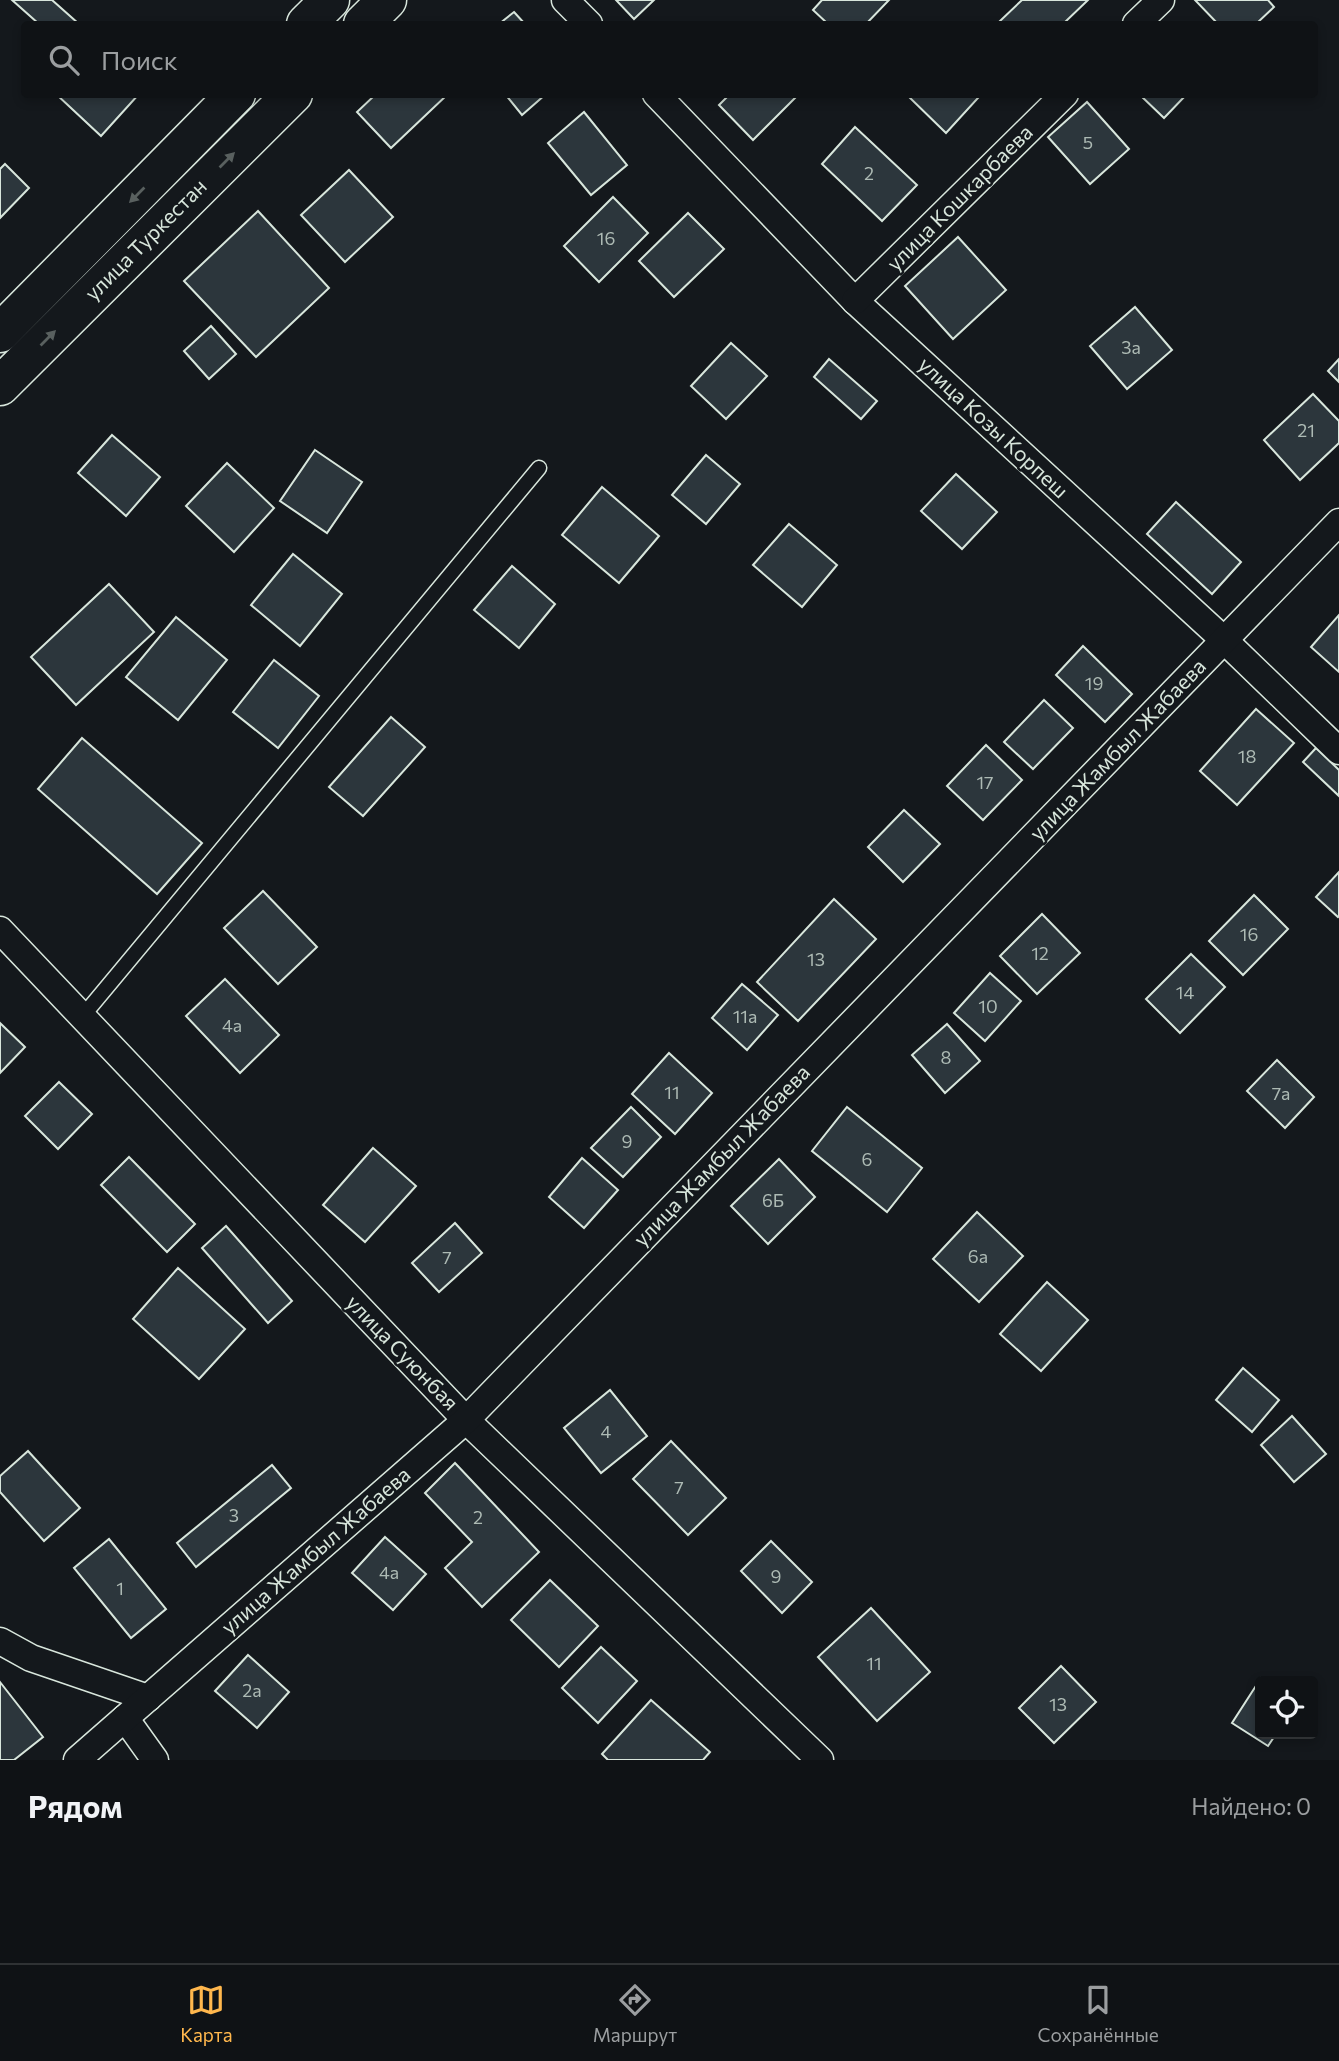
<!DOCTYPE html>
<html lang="ru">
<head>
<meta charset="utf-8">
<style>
  body { margin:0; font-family:Commissioner,sans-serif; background:#181b1e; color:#f1f3f6 }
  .controls { position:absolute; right:21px; bottom:21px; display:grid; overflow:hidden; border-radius:7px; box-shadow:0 4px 10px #0003 }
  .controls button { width:63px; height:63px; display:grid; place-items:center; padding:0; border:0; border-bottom:2px solid #2f3234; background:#0f1215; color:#f1f3f6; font:35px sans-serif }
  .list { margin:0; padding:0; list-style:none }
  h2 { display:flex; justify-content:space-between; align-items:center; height:91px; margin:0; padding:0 28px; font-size:30px }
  h2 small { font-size:23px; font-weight:400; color:#9b9ea0 }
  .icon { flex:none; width:38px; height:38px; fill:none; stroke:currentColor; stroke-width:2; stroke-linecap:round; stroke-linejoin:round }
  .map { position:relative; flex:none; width:1339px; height:1760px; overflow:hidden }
  .search { position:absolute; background:#0f1215; box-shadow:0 4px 10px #0003; left:21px; right:21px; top:21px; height:77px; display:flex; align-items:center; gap:18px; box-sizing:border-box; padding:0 24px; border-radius:7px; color:#9b9ea0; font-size:26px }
  .sheet { height:203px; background:#0f1215 }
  nav { display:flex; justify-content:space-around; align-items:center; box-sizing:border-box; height:98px; border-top:2px solid #2f3234; background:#0f1215; font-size:19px; color:#9b9ea0 }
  nav a { display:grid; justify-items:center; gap:4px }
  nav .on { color:#ffb74d }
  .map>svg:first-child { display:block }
  .building { fill:#2c363c; stroke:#d8e6dc; stroke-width:2 }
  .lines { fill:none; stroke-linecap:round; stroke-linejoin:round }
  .service-casing { stroke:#d8e6dc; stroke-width:17 }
  .minor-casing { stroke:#d8e6dc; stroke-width:29 }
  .trunk-casing { stroke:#d8e6dc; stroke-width:41 }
  .service { stroke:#14181c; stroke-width:14 }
  .minor { stroke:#14181c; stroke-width:26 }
  .trunk { stroke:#14181c; stroke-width:38 }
  .oneway { fill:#59605f }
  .labels { text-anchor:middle; stroke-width:5; stroke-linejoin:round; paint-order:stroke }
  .number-label { font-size:18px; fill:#adbab4 }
  .street-label { font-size:21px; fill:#d8e6dc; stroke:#14181c }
</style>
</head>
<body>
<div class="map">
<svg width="1339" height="1760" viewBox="0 0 1339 1760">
  <rect width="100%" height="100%" fill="#14181c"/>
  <g class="building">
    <path d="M 12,0 L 52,0 L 79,24 L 39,24 Z"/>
    <path d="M 616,0 L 654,0 L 634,19 Z"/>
    <path d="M 822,0 L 889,0 L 866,24 L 828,24 L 813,10 Z"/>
    <path d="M 1022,0 L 1088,0 L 1063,24 L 1003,24 L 1000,21 Z"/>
    <path d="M 1195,0 L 1268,0 L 1274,7 L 1256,24 L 1218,24 Z"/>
    <path d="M 514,12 L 525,24 L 499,24 Z"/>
    <path d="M 56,94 L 139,94 L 101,136 Z"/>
    <path d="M 376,94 L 448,94 L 391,148 L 357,112 Z"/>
    <path d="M 505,94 L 546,94 L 522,115 Z"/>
    <path d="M 730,94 L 799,94 L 753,140 L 719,105 Z"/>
    <path d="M 906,94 L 975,94 L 978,98 L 946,133 Z"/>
    <path d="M 1139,94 L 1187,94 L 1164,118 Z"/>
    <path d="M 1087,102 L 1129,149 L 1090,184 L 1048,137 Z"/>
    <path d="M 584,112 L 627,165 L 591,195 L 548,143 Z"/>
    <path d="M 855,127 L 917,185 L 882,221 L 822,164 Z"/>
    <path d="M 5,164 L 29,188 L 0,218 L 0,169 Z"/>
    <path d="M 349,170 L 393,217 L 345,262 L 301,215 Z"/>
    <path d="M 613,197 L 648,233 L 599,282 L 564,246 Z"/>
    <path d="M 258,211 L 329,288 L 256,357 L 184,281 Z"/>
    <path d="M 688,213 L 724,249 L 674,297 L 639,261 Z"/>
    <path d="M 958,237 L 1006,290 L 953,339 L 905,286 Z"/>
    <path d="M 1135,307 L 1172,350 L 1127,389 L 1090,346 Z"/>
    <path d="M 211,326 L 236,354 L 209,379 L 184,351 Z"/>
    <path d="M 731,343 L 767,376 L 726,419 L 691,386 Z"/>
    <path d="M 829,359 L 877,401 L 861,419 L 814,377 Z"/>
    <path d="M 1339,359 L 1339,382 L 1328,371 Z"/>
    <path d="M 1313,394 L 1339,421 L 1339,443 L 1300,480 L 1264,440 Z"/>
    <path d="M 112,435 L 160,477 L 126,516 L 78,473 Z"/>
    <path d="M 315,450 L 362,482 L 327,533 L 280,501 Z"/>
    <path d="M 706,455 L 740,484 L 706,524 L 672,495 Z"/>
    <path d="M 227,463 L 274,508 L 234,552 L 186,506 Z"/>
    <path d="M 956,474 L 997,512 L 962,549 L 921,511 Z"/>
    <path d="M 602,487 L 659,536 L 619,583 L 562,535 Z"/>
    <path d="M 1176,502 L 1241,562 L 1212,594 L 1147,534 Z"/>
    <path d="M 789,524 L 837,565 L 802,607 L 753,565 Z"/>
    <path d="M 293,554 L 342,594 L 300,646 L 251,605 Z"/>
    <path d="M 512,566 L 555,604 L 519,648 L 474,610 Z"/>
    <path d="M 109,584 L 154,632 L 76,705 L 31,657 Z"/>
    <path d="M 1339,615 L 1339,672 L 1311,647 Z"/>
    <path d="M 176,617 L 227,660 L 178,720 L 126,677 Z"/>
    <path d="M 1083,646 L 1132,694 L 1105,722 L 1056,675 Z"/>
    <path d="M 274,660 L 319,696 L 278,748 L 233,712 Z"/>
    <path d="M 1044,700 L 1073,728 L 1033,769 L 1004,742 Z"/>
    <path d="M 1256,709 L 1294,743 L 1237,805 L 1200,771 Z"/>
    <path d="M 391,717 L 425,747 L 363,816 L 329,787 Z"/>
    <path d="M 82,738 L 202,843 L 157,894 L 38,789 Z"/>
    <path d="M 986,745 L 1022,780 L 983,820 L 947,786 Z"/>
    <path d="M 1316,748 L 1339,770 L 1339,796 L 1303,762 Z"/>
    <path d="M 904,810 L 940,844 L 903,882 L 868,847 Z"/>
    <path d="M 1339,872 L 1339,916 L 1338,917 L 1316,897 Z"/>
    <path d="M 263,891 L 317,947 L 278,984 L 224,928 Z"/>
    <path d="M 1254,895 L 1288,929 L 1243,975 L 1209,941 Z"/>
    <path d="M 834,899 L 876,939 L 798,1021 L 757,982 Z"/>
    <path d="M 1042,914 L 1080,953 L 1037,994 L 1000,956 Z"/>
    <path d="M 1191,954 L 1225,987 L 1180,1033 L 1146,999 Z"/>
    <path d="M 990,973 L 1021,1001 L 985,1041 L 954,1013 Z"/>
    <path d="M 225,979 L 279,1035 L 240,1073 L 186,1016 Z"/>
    <path d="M 742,984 L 778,1015 L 747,1050 L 712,1018 Z"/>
    <path d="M 0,1023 L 25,1047 L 0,1073 Z"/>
    <path d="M 947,1024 L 980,1061 L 945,1093 L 912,1055 Z"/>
    <path d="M 669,1053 L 712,1093 L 675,1134 L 632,1094 Z"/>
    <path d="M 1277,1060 L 1314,1097 L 1285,1128 L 1247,1091 Z"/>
    <path d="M 59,1082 L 92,1114 L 58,1149 L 25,1116 Z"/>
    <path d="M 631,1107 L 661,1137 L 623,1177 L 591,1148 Z"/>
    <path d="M 847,1107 L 922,1168 L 887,1212 L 812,1151 Z"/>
    <path d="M 373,1148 L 416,1186 L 365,1242 L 323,1205 Z"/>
    <path d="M 129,1157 L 195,1224 L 167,1252 L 101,1185 Z"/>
    <path d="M 582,1158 L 618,1190 L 584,1228 L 549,1197 Z"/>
    <path d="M 779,1159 L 815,1197 L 768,1244 L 731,1206 Z"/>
    <path d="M 977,1212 L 1023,1256 L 979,1302 L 933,1259 Z"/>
    <path d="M 455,1223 L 482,1253 L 439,1292 L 412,1263 Z"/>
    <path d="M 226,1226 L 292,1301 L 268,1323 L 202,1248 Z"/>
    <path d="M 178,1268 L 245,1329 L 199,1379 L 133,1319 Z"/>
    <path d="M 1047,1282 L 1088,1320 L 1041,1371 L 1000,1334 Z"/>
    <path d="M 1243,1368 L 1279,1400 L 1252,1432 L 1216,1400 Z"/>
    <path d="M 610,1390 L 647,1436 L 601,1473 L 564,1428 Z"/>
    <path d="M 1292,1416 L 1326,1454 L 1294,1482 L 1261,1445 Z"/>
    <path d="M 671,1441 L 726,1498 L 688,1535 L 633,1479 Z"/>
    <path d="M 28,1451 L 80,1508 L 44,1541 L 0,1492 L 0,1476 Z"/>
    <path d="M 455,1463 L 539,1552 L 482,1607 L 445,1568 L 472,1542 L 425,1493 Z"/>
    <path d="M 272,1465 L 291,1488 L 196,1567 L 177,1543 Z"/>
    <path d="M 385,1537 L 426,1574 L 393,1610 L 352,1573 Z"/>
    <path d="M 109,1539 L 166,1609 L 131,1638 L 74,1568 Z"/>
    <path d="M 771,1541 L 812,1582 L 782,1613 L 741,1571 Z"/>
    <path d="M 550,1580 L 598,1626 L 559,1667 L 511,1620 Z"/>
    <path d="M 871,1608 L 930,1672 L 877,1721 L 818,1657 Z"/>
    <path d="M 601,1647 L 637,1681 L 598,1723 L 562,1688 Z"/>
    <path d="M 248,1655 L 289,1692 L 257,1728 L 215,1691 Z"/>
    <path d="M 1061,1666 L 1096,1702 L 1054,1743 L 1019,1708 Z"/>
    <path d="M 1261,1678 L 1266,1681 L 1260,1681 L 1260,1734 L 1276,1734 L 1268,1746 L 1232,1723 Z"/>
    <path d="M 0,1682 L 43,1737 L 14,1760 L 0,1760 Z"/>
    <path d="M 651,1700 L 710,1752 L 703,1760 L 608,1760 L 602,1754 Z"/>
  </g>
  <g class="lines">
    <g class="service-casing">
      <path id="service" d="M 82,1017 L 539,468"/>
    </g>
    <g class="minor-casing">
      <g id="minor">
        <path d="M 565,0 L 589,24"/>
        <path d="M 1136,24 L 1161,0"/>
        <path d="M 656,94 L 855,301 L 1224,640 L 1339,751"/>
        <path d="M 855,301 L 1065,94"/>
        <path d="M 0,930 L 466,1420 L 820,1760"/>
        <path d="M 0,1641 L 31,1658 L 148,1698"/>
        <path d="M 125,1718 L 155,1760"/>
        <path d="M 77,1760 L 466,1420 L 1339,522"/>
      </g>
    </g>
    <g class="trunk-casing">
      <g id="trunk">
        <path d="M 306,24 L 330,0"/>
        <path d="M 363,24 L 387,0"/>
        <path d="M 0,333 L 236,94"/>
        <path d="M 0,386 L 293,94"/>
      </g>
    </g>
    <use href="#service" class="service"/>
    <use href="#minor" class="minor"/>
    <use href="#trunk" class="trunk"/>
  </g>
  <defs><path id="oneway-solid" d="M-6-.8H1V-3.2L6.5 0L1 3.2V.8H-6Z" transform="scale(1.75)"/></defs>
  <g class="oneway">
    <use href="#oneway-solid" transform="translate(227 160) rotate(-45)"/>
    <use href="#oneway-solid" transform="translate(137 195) rotate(135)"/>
    <use href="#oneway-solid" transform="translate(48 338) rotate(-45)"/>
  </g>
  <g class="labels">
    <g class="number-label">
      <text x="1088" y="149">5</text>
      <text x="869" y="180">2</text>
      <text x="606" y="245">16</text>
      <text x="1131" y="354">3а</text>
      <text x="1306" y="437">21</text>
      <text x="1094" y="690">19</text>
      <text x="1247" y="763">18</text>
      <text x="985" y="789">17</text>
      <text x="1249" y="941">16</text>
      <text x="1040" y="960">12</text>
      <text x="816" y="966">13</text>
      <text x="1185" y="999">14</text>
      <text x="988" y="1013">10</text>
      <text x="745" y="1023">11а</text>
      <text x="232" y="1032">4а</text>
      <text x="946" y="1064">8</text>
      <text x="672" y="1099">11</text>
      <text x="1281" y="1100">7а</text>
      <text x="627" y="1148">9</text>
      <text x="867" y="1166">6</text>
      <text x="773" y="1207">6Б</text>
      <text x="978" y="1263">6а</text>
      <text x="447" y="1264">7</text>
      <text x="606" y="1438">4</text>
      <text x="679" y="1494">7</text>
      <text x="234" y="1522">3</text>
      <text x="478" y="1524">2</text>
      <text x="389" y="1579">4а</text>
      <text x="776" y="1583">9</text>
      <text x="120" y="1595">1</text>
      <text x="874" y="1670">11</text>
      <text x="252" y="1697">2а</text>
      <text x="1058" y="1711">13</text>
    </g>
    <g class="street-label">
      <text transform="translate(960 198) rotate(-45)" y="7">улица Кошкарбаева</text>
      <text transform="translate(146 240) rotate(-45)" y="7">улица Туркестан</text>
      <text transform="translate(993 428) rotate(43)" y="7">улица Козы Корпеш</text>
      <text transform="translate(1118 750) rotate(-46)" y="7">улица Жамбыл Жабаева</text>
      <text transform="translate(722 1156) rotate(-46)" y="7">улица Жамбыл Жабаева</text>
      <text transform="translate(402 1353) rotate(46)" y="7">улица Суюнбая</text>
      <text transform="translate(316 1551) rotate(-41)" y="7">улица Жамбыл Жабаева</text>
    </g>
  </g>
</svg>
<div class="controls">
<button><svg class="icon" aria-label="locate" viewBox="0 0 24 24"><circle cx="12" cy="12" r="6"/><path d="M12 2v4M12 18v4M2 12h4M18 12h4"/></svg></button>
</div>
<div class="search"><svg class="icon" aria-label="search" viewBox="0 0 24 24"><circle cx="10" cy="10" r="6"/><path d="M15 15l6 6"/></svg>Поиск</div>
</div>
<section class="sheet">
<h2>Рядом<small>Найдено: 0</small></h2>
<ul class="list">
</ul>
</section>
<nav>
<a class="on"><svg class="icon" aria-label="map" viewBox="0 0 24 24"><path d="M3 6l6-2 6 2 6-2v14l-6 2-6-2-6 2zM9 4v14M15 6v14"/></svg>Карта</a>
<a><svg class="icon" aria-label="directions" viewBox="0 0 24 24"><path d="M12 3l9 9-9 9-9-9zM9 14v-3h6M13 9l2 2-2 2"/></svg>Маршрут</a>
<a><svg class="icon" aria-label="saved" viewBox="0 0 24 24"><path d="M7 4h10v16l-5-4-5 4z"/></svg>Сохранённые</a>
</nav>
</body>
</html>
